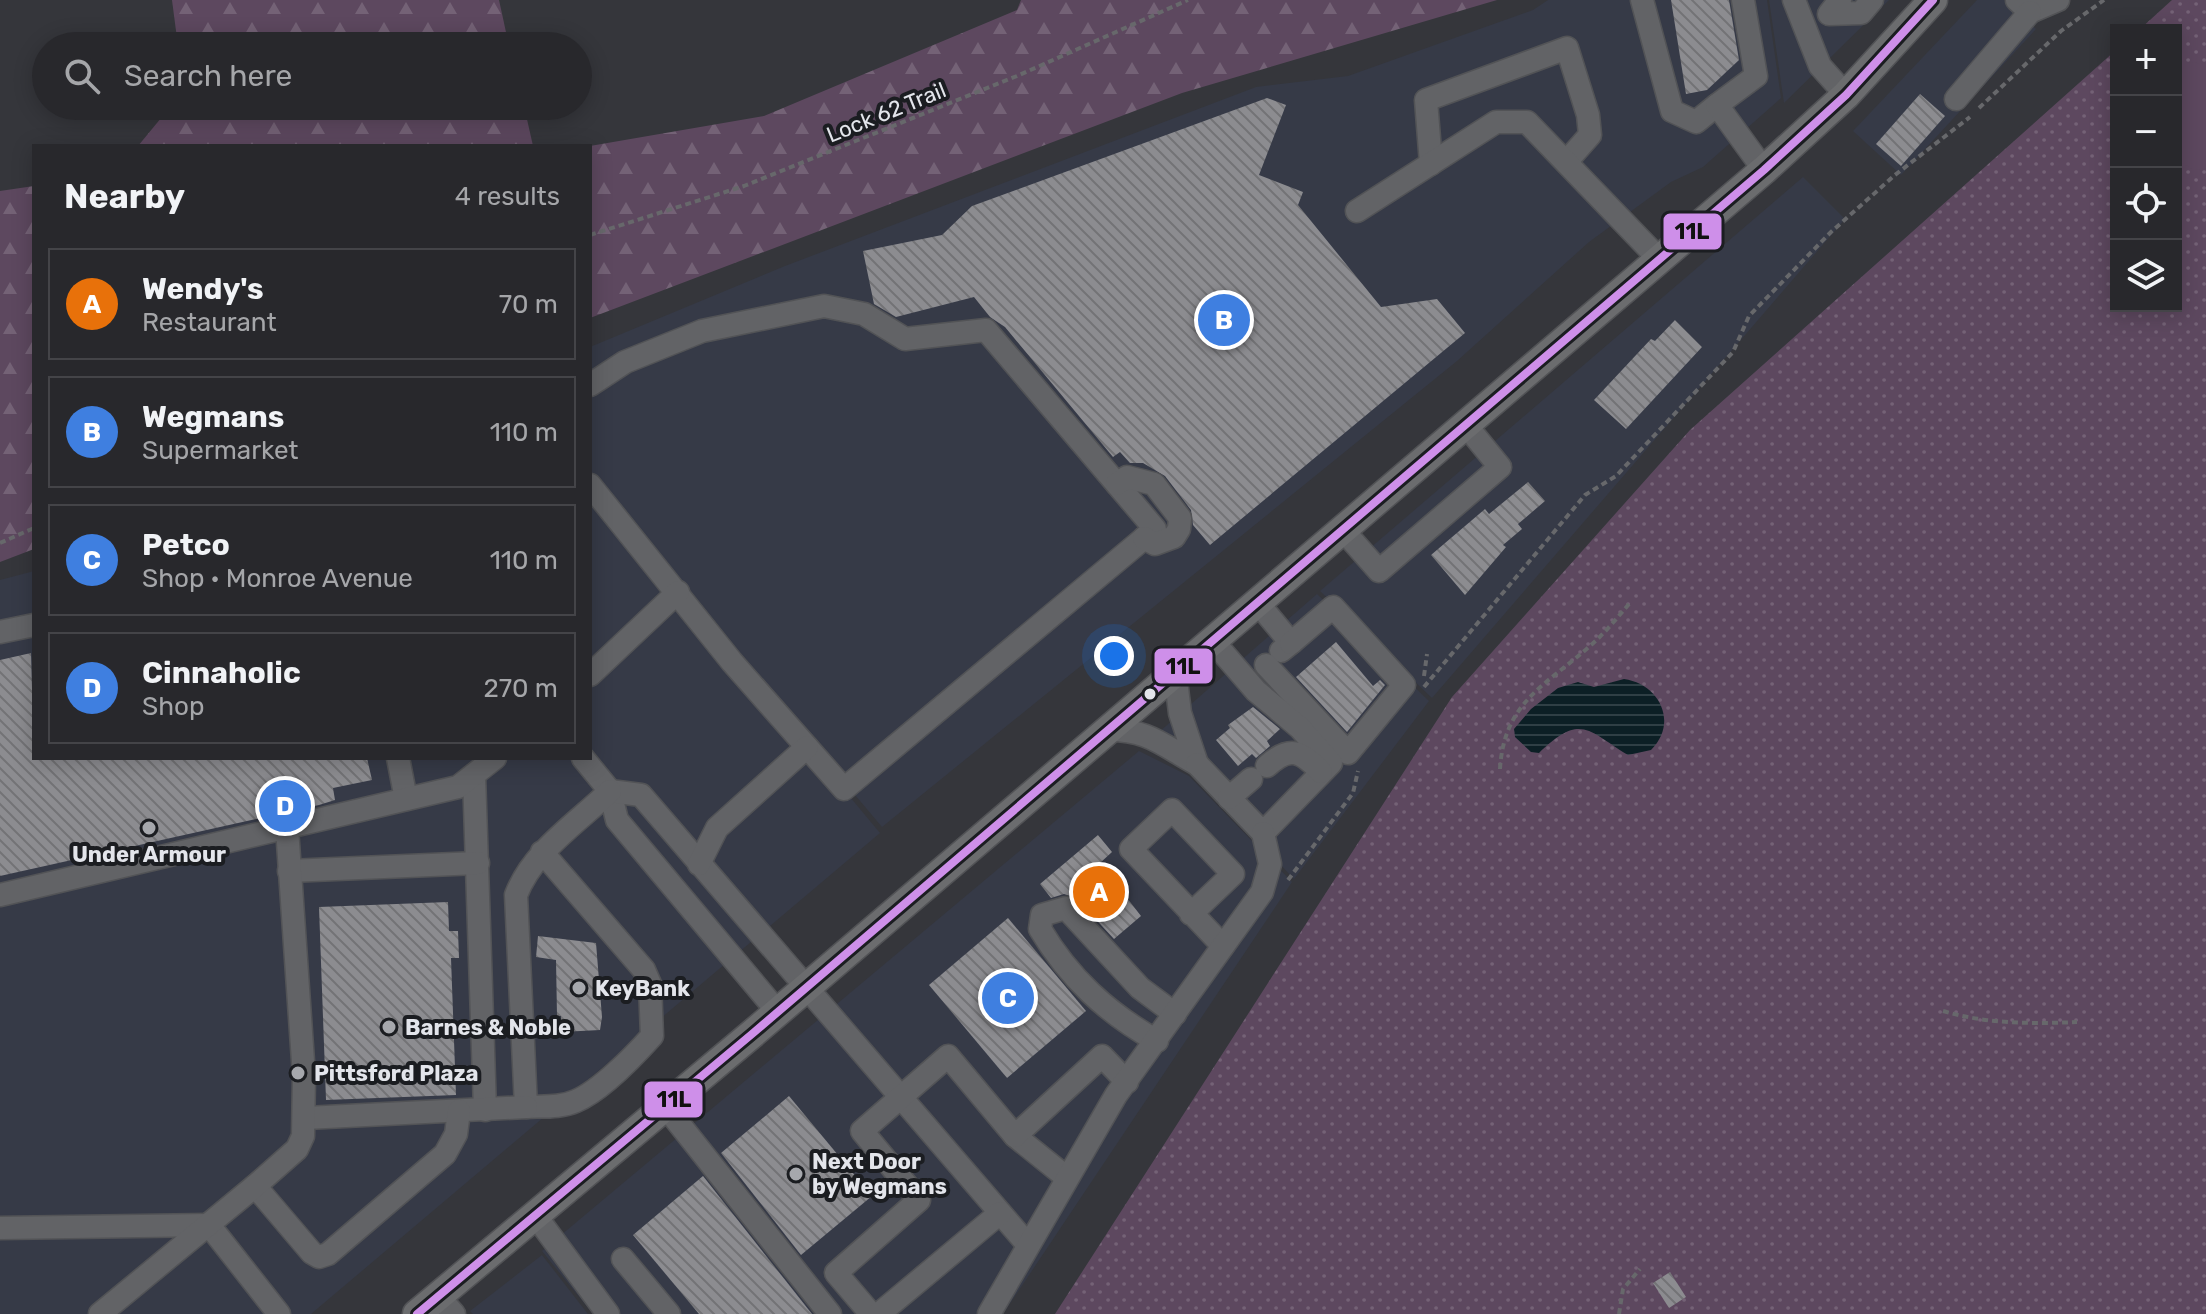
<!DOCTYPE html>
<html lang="en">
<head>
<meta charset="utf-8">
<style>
  body { margin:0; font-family:Rubik,sans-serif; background:#303034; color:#f1f3f6 }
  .controls { position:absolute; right:24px; top:24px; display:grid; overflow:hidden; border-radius:0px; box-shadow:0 4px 20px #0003 }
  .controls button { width:72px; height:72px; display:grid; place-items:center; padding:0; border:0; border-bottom:2px solid #444448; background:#28282c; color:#f1f3f6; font:40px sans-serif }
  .you { position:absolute; left:1114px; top:656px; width:28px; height:28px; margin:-20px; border:6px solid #fff; border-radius:50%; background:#1a73e8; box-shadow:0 0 0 12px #1a73e833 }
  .badge { display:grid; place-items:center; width:52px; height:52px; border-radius:50%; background:#8abfa5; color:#fff; font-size:26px; font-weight:700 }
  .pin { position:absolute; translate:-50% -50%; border:4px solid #fff; box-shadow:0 2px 8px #0006 }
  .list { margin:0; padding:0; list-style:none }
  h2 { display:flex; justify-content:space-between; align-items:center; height:104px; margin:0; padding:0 32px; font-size:34px }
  h2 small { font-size:26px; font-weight:400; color:#a5a6a9 }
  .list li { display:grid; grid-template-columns:52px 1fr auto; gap:24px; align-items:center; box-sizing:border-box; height:112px; margin:0 16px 16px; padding:0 16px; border:2px solid #444448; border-radius:0px }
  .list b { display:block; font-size:30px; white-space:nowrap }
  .list p { margin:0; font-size:26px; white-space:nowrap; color:#a5a6a9 }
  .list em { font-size:26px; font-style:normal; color:#a5a6a9 }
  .icon { flex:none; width:44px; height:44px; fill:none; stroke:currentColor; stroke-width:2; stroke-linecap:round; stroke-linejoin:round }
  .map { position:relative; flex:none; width:2206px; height:1314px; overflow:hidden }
  .search { position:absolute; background:#28282c; box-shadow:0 4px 20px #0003; left:32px; top:32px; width:560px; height:88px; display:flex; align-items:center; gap:20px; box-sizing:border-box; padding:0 28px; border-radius:44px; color:#a5a6a9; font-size:30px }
  .panel { position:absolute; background:#28282c; box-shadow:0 4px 20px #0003; left:32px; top:144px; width:560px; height:616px; border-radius:0px }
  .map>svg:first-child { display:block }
  .built { fill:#363a47 }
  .grass { fill:url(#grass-dots) }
  .forest { fill:url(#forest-firs) }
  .pitch { fill:#5d485f }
  .water { fill:url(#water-rules) }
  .building { fill:url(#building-back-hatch) }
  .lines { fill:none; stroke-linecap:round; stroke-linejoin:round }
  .minor-casing { stroke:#525356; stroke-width:25 }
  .major-casing { stroke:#525356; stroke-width:31 }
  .path { stroke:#67686b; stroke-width:4; stroke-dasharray:6 4; stroke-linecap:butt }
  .minor { stroke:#626366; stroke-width:22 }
  .major { stroke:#6b6c6e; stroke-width:28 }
  .bus-1-casing { stroke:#1b1d21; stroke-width:14 }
  .bus-1 { stroke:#ce8fe9; stroke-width:8 }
  .bus-dot { fill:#e3e5eb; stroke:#1b1d21; stroke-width:3 }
  .poi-dot { fill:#a6a8ad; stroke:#1b1d21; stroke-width:3 }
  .labels { text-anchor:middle; stroke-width:8; stroke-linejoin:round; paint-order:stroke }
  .street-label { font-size:22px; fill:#e3e5eb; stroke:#1b1d21 }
  .poi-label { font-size:22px; font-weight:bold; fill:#e3e5eb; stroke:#1b1d21; text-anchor:start }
  .line-badge { stroke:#1b1d21; stroke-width:3 }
  .pale-badge-label { font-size:22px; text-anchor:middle; font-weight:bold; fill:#111 }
</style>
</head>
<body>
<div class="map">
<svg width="2206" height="1314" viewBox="0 0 2206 1314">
  <defs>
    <pattern id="grass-dots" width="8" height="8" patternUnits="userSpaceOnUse" patternTransform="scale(2)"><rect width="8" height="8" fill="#5d485f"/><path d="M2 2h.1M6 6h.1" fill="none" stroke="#746276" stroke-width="1.8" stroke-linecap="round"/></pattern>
    <pattern id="forest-firs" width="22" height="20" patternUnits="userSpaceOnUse" patternTransform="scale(2)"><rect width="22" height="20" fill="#5d485f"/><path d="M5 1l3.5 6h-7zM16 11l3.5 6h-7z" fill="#746276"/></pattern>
    <pattern id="water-rules" width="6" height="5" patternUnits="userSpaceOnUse" patternTransform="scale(2)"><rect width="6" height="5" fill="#0c1f25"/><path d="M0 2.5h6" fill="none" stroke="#2f3f45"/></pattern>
    <pattern id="building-back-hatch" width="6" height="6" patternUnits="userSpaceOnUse" patternTransform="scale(2)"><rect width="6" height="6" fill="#8c8c90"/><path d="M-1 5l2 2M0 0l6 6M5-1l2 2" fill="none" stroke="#737376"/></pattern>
  </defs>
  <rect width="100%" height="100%" fill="#35363b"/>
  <g class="built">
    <path d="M 1548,0 L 1767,0 L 1781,98 L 1703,167 L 1671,182 L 1589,242 L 1457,361 L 882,827 L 590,480 L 590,347 L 785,266 L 1256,87 L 1348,76 L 1533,10 Z"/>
    <path d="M 1769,0 L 1889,0 L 1784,103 Z"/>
    <path d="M 1977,0 L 2004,0 L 2036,29 L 1901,175 L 1853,131 Z"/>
    <path d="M 1803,177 L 1845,219 L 1432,698 L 1320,591 Z"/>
    <path d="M 590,485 L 880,833 L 311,1314 L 0,1314 L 0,580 L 34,571 L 34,758 L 590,758 Z"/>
    <path d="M 1317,594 L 1429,701 L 1294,879 L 1192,772 L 1142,747 Z"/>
    <path d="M 1139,751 L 1189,776 L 1292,882 L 1003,1314 L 593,1314 L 542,1251 Z"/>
    <path d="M 542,1255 L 588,1314 L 473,1314 L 470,1311 Z"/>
  </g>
  <path class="grass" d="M 2172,0 L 2206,0 L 2206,1314 L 1055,1314 L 1452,697 L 1690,430 L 2116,50 L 2116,306 L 2176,306 L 2176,30 L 2139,30 Z"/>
  <g class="forest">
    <path d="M 172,0 L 499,0 L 509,46 L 178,46 Z"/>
    <path d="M 1021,0 L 1497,0 L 1182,93 L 590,318 L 590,146 L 764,116 L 1017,10 Z"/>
    <path d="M 171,106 L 524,106 L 533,146 L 138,146 Z"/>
    <path d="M 34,186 L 34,549 L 0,562 L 0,191 Z"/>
  </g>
  <path class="pitch" d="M 2188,62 L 2206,64 L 2206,168 L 2194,170 L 2176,159 L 2176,68 Z"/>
  <path class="water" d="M 1624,679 C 1659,684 1679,722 1651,750 L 1628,755 C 1588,731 1581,712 1539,753 L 1531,752 L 1515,737 L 1514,729 L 1531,709 L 1558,688 L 1578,682 L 1594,687 Z"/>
  <g class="building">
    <path d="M 1671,0 L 1729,0 L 1739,60 L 1707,90 L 1686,94 Z"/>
    <path d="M 1920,94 L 1945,116 L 1901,166 L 1876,144 Z"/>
    <path d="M 1267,98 L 1286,105 L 1259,175 L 1303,192 L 1298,205 L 1381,307 L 1437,299 L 1465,333 L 1210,545 L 1193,525 L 1191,510 L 1165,476 L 1143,463 L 1130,463 L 1120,452 L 1113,457 L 1005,327 L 990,317 L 974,297 L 896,317 L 874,304 L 863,251 L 942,235 L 972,206 Z"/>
    <path d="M 1675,320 L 1702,347 L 1626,429 L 1594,400 L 1651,339 L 1655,341 Z"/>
    <path d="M 1528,482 L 1545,501 L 1518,524 L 1522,529 L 1503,545 L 1506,547 L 1465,595 L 1431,555 L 1485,509 L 1489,514 Z"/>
    <path d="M 1336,642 L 1373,686 L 1380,680 L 1385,685 L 1347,732 L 1296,677 Z"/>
    <path d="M 31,653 L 34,758 L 367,758 L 372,780 L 333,788 L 335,800 L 319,805 L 0,876 L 0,660 Z"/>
    <path d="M 1253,707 L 1280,729 L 1267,741 L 1270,746 L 1256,758 L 1252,754 L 1238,766 L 1216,740 L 1230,728 L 1228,725 Z"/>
    <path d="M 1098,835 L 1112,852 L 1100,863 L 1141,916 L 1114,939 L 1076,898 L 1064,894 L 1051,898 L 1040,884 Z"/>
    <path d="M 448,902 L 449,931 L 458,931 L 459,958 L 451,958 L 456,1095 L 326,1100 L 319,907 Z"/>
    <path d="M 1008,918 L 1086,1011 L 1007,1078 L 929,985 Z"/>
    <path d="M 538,936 L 596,943 L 602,1017 L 600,1030 L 561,1032 L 561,1016 L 557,1016 L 556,960 L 536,957 Z"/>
    <path d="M 789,1096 L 872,1196 L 801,1255 L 721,1153 Z"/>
    <path d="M 703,1176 L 812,1314 L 699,1314 L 633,1235 Z"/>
    <path d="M 1670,1272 L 1686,1297 L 1669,1308 L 1653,1283 Z"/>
  </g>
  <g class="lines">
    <g class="minor-casing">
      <g id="minor">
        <path d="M 1642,0 L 1672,111 L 1696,122 L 1717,105"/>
        <path d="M 1743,0 L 1756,76 L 1717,105 L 1764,170"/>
        <path d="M 1794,0 L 1820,66 L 1846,95"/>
        <path d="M 1840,0 L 1829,14 L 1861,13 L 1872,0"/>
        <path d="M 2017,0 L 2030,12 L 2058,0"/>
        <path d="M 1956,99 L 2030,12"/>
        <path d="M 1431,164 L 1426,100 L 1567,48 L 1588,115 L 1590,135 L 1567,161"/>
        <path d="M 1357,211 L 1496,122 L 1527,122 L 1659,259"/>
        <path d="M 590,385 L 625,362 L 702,331 L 824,306 L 864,314 L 905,339 L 986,330 L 1155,529 L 844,789 L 732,662 L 590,485"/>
        <path d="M 1117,484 L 1127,477 L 1154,484 L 1180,518 L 1179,529 L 1174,537 L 1155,544 L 1144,538"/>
        <path d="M 1342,529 L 1379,571 L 1500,467 L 1465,424"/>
        <path d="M 1257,602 L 1291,643 L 1281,651"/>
        <path d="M 0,632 L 34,625"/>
        <path d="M 1266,665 L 1348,753 L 1404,685 L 1333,607 L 1291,643"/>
        <path d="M 590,675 L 678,592"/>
        <path d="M 1106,730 C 1148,729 1162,745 1197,764 L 1180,713 L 1175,672"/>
        <path d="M 398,758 L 406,799"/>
        <path d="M 583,758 L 610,791 L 617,820 L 777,1011"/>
        <path d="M 1197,764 L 1263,833 L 1331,763 L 1300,728 L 1256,691 L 1212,640"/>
        <path d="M 1267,766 C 1290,745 1301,751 1321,772"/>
        <path d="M 474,775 L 485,1110"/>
        <path d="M 610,791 L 641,795 L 1028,1245"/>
        <path d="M 1229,798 L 1251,779"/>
        <path d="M 542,852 L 644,970 L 650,984 L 652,1036 C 634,1056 600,1091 576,1101 C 560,1108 542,1106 526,1107 L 516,895 C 533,851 576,824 610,791"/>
        <path d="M 699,864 L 717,828 L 807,747"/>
        <path d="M 289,871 L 478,863"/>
        <path d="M 0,895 L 458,787 L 495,758"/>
        <path d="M 1191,914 L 1233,874 L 1172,810 L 1131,849 L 1223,946"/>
        <path d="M 1157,1041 C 1107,1013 1069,978 1040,929 L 1042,915 L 1066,908 L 1140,988 L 1175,1014"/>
        <path d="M 665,1106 L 830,1314"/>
        <path d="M 306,1118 L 526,1107"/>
        <path d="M 1015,1136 L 1066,1177"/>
        <path d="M 255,1186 L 312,1253 L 319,1257 L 328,1254 L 445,1154 L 456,1134 L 459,1111"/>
        <path d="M 535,1215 L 608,1314"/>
        <path d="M 209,1225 L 279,1314"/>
        <path d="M 0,1228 L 209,1225"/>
        <path d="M 623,1259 L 669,1314"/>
        <path d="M 438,1296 L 454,1314"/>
        <path d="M 100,1314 L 255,1186 L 297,1149 L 303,1136 L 304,1076 L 287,828"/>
        <path d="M 871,1314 L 836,1273 L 919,1200 L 862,1131 L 948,1056 L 1015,1136 L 1102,1056 L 1127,1082"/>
        <path d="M 879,1314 L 1000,1213"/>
        <path d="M 989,1314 L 1116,1095 L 1262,892 L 1270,864 L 1263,833"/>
      </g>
    </g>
    <g class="major-casing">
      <path id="major" d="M 417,1314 L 752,1034 L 1764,170 L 1846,95 L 1933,0"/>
    </g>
    <g class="path">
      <path d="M 1979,108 L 2061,31 L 2104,0"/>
      <path d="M 590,235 L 744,186 L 1017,76 L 1188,0"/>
      <path d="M 0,543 L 34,528"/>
      <path d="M 1424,676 L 1427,654"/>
      <path d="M 1424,687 L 1585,495 L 1616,476 L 1733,352 L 1749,316 L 1831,232 L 1895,175 L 1970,117"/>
      <path d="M 1500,769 C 1504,701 1547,685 1591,645 C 1605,633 1617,618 1629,604"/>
      <path d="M 1288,880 L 1353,793 L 1358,771"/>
      <path d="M 1943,1011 C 1986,1024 2033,1024 2077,1022"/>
      <path d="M 1619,1314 L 1623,1289 L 1640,1269"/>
    </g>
    <use href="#minor" class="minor"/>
    <use href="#major" class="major"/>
    <g class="bus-1-casing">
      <path id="bus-1" d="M 417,1314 L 752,1034 L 1764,170 L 1846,95 L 1933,0"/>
    </g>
    <use href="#bus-1" class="bus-1"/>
  </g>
  <circle class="bus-dot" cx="1150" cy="694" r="7"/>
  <g class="poi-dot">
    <circle cx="149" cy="828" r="8"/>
    <circle cx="579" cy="988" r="8"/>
    <circle cx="389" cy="1027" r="8"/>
    <circle cx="298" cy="1073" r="8"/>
    <circle cx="796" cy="1174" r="8"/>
  </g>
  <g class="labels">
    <g class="street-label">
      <text transform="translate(886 112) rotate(-22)" y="8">Lock 62 Trail</text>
    </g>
    <g class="poi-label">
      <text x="149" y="862" text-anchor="middle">Under Armour</text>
      <text x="595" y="996">KeyBank</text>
      <text x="405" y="1035">Barnes &amp; Noble</text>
      <text x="314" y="1081">Pittsford Plaza</text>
      <text x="812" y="1169">Next Door<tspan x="812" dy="25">by Wegmans</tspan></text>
    </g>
  </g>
  <g class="line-badge">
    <rect x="1662" y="212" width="61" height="39" rx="8" fill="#ce8fe9"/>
    <rect x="1153" y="647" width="61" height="38" rx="8" fill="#ce8fe9"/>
    <rect x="643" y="1080" width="61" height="39" rx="8" fill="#ce8fe9"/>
  </g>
  <g class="pale-badge-label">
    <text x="1692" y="239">11L</text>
    <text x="1183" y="674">11L</text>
    <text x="674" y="1107">11L</text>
  </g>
</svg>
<div class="controls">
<button>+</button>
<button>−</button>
<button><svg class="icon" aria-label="locate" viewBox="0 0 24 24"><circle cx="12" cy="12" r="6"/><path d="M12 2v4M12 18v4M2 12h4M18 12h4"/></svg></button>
<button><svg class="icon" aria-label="layers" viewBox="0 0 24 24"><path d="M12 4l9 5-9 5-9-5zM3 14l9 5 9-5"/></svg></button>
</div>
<div class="you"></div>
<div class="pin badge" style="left:1099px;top:892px;background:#e8710a">A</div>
<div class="pin badge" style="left:1224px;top:320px;background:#3f7fe0">B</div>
<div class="pin badge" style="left:1008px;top:998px;background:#3f7fe0">C</div>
<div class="pin badge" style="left:285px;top:806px;background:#3f7fe0">D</div>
<div class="search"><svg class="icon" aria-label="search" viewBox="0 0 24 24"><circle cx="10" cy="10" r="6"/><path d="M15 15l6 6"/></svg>Search here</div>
<section class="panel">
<h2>Nearby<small>4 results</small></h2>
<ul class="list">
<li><span class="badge" style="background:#e8710a">A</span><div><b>Wendy's</b><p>Restaurant</p></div><em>70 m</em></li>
<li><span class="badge" style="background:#3f7fe0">B</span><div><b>Wegmans</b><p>Supermarket</p></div><em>110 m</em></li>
<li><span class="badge" style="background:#3f7fe0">C</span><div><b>Petco</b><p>Shop · Monroe Avenue</p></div><em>110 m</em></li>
<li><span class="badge" style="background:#3f7fe0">D</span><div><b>Cinnaholic</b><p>Shop</p></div><em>270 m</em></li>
</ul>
</section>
</div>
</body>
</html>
